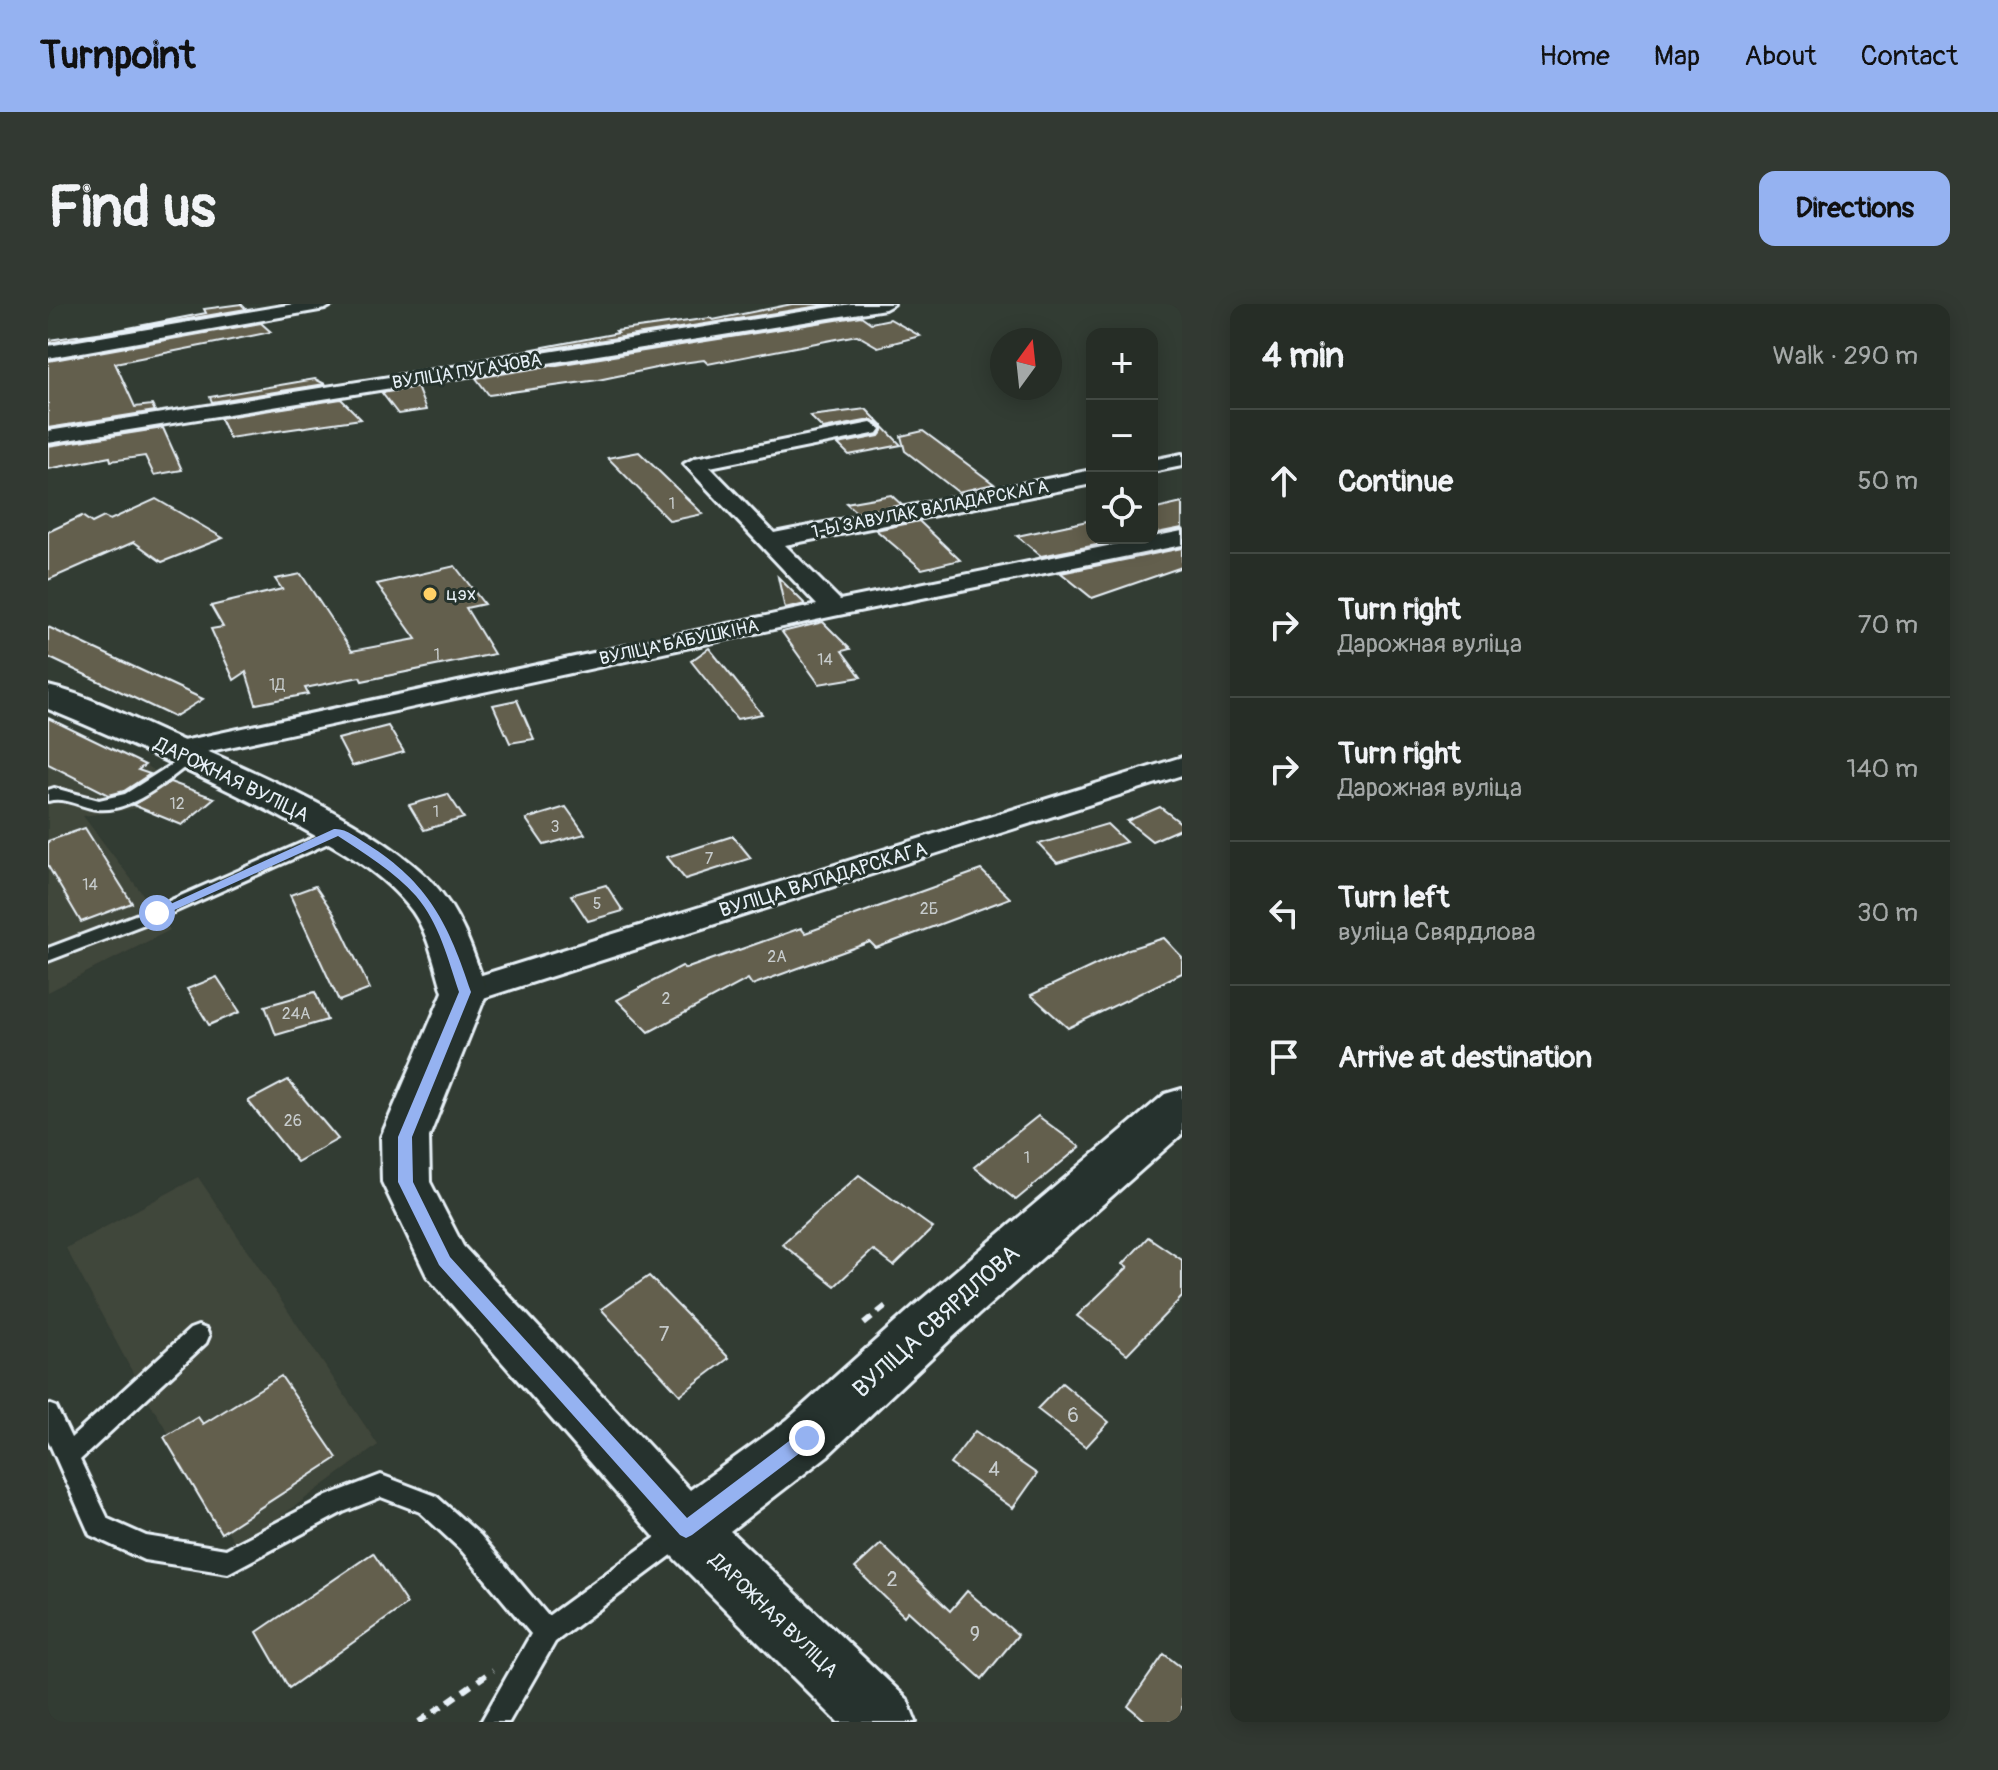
<!DOCTYPE html>
<html lang="en">
<head>
<meta charset="utf-8">
<style>
  body { margin:0; font-family:Pangolin,sans-serif; background:#323932; color:#f1f3f6 }
  .controls { position:absolute; right:24px; top:24px; display:grid; overflow:hidden; border-radius:16px; box-shadow:0 4px 20px #0003 }
  .controls button { width:72px; height:72px; display:grid; place-items:center; padding:0; border:0; border-bottom:2px solid #424943; background:#262d26; color:#f1f3f6; font:40px sans-serif }
  .compass { position:absolute; left:942px; top:24px; width:72px; height:72px; border-radius:50%; background:#262d26; box-shadow:0 4px 20px #0003; rotate:15deg }
  .stop { position:absolute; width:24px; height:24px; margin:-18px; border:6px solid #95b2f1; border-radius:50%; background:#fff }
  .stop.end { background:#95b2f1; border-color:#fff; box-shadow:0 2px 8px #0008 }
  .list { margin:0; padding:0; list-style:none }
  h2 { display:flex; justify-content:space-between; align-items:center; height:104px; margin:0; padding:0 32px; font-size:34px }
  h2 small { font-size:26px; font-weight:400; color:#a4a8a7 }
  .list li { display:grid; grid-template-columns:52px 1fr auto; gap:24px; align-items:center; box-sizing:border-box; height:144px; padding:0 32px; border-top:2px solid #424943 }
  .list b { display:block; font-size:30px; white-space:nowrap }
  .list p { margin:0; font-size:26px; white-space:nowrap; color:#a4a8a7 }
  .list em { font-size:26px; font-style:normal; color:#a4a8a7 }
  .icon { flex:none; width:44px; height:44px; fill:none; stroke:currentColor; stroke-width:2; stroke-linecap:round; stroke-linejoin:round }
  .map { position:relative; flex:none; width:1134px; height:1418px; overflow:hidden; border-radius:16px }
  header { display:flex; align-items:center; gap:48px; box-sizing:border-box; height:112px; padding:0 40px; background:#95b2f1; color:#111 }
  header strong { font-size:38px }
  nav { display:flex; gap:44px; margin-inline-start:auto; font-size:28px }
  .intro { display:flex; align-items:center; justify-content:space-between; box-sizing:border-box; height:192px; padding:0 48px }
  h1 { margin:0; font-size:56px }
  .button { padding:20px 36px; border-radius:16px; background:#95b2f1; color:#111; font-size:28px; font-weight:700 }
  main { display:flex; gap:48px; padding:0 48px }
  aside { flex:1; background:#262d26; border-radius:16px; box-shadow:0 4px 20px #0003 }
  .map>svg:first-child { display:block }
  .built { fill:#41463b }
  .building { fill:#645e4d; stroke:#e8f1f8; stroke-width:2 }
  .lines { fill:none; stroke-linecap:round; stroke-linejoin:round }
  .service-casing { stroke:#e8f1f8; stroke-width:6 }
  .minor-casing { stroke:#e8f1f8; stroke-width:6 }
  .tertiary-casing { stroke:#e8f1f8; stroke-width:6 }
  .path { stroke:#e8f1f8; stroke-width:6; stroke-dasharray:10 8; stroke-linecap:butt }
  .service { fill:#26332d; fill-rule:evenodd }
  .minor { fill:#26332d; fill-rule:evenodd }
  .tertiary { fill:#26332d; fill-rule:evenodd }
  .route { fill:#95b2f1 }
  .poi-dot { fill:#ffd166; stroke:#26332d; stroke-width:3 }
  .labels { text-anchor:middle; stroke-width:6; stroke-linejoin:round; paint-order:stroke }
  .number-label { font-size:16px; fill:#c7cccd }
  .far-street-label { font-size:18px; fill:#e8f1f8; stroke:#26332d }
  .far-poi-label { font-size:18px; fill:#e8f1f8; stroke:#26332d; text-anchor:start }
  .street-label { font-size:20px; fill:#e8f1f8; stroke:#26332d }
  .near-number-label { font-size:20px; fill:#c7cccd }
  .near-street-label { font-size:24px; fill:#e8f1f8; stroke:#26332d }
</style>
</head>
<body>
<header>
<strong>Turnpoint</strong>
<nav><a>Home</a><a>Map</a><a>About</a><a>Contact</a></nav>
</header>
<div class="intro"><h1>Find us</h1><a class="button">Directions</a></div>
<main>
<div class="map">
<svg width="1134" height="1418" viewBox="0 0 1134 1418">
  <rect width="100%" height="100%" fill="#323c33"/>
  <filter id="ink" filterUnits="userSpaceOnUse"><feTurbulence type="fractalNoise" baseFrequency=".0125" numOctaves="2"/><feDisplacementMap in="SourceGraphic" scale="16" xChannelSelector="R" yChannelSelector="G"/><feConvolveMatrix kernelMatrix="1 2 1 2 8 2 1 2 1" color-interpolation-filters="sRGB"/></filter>
  <g filter="url(#ink)">
    <g class="built">
      <path d="M 0,414 L 97,461 L 123,478 L 166,494 L 134,521 L 91,504 L 35,512 L 122,626 L 0,688 Z"/>
      <path d="M 150,873 L 330,1141 L 190,1244 L 93,1084 L 18,944 Z"/>
    </g>
    <g class="building">
      <path d="M 193,0 L 198,5 L 0,39 L 0,36 L 70,26 L 158,9 L 156,5 Z"/>
      <path d="M 744,0 L 784,0 L 416,58 L 570,29 L 568,27 L 662,14 L 665,16 Z"/>
      <path d="M 813,12 L 823,19 L 842,15 L 872,32 L 830,43 L 809,31 L 660,60 L 656,56 L 627,60 L 550,76 L 441,91 L 428,74 Z"/>
      <path d="M 213,19 L 223,28 L 67,59 L 87,103 L 104,101 L 107,107 L 0,124 L 0,57 Z"/>
      <path d="M 267,75 L 277,80 L 164,98 L 162,93 Z"/>
      <path d="M 369,83 L 378,106 L 350,110 L 334,89 Z"/>
      <path d="M 293,95 L 313,115 L 181,134 L 172,114 Z"/>
      <path d="M 818,105 L 853,141 L 801,151 L 790,140 L 831,132 L 835,127 L 835,122 L 822,116 L 775,125 L 762,112 Z"/>
      <path d="M 115,124 L 134,166 L 106,171 L 97,152 L 63,157 L 62,153 L 0,165 L 0,142 Z"/>
      <path d="M 875,127 L 946,180 L 910,188 L 857,147 L 853,132 Z"/>
      <path d="M 591,148 L 655,210 L 622,217 L 560,154 Z"/>
      <path d="M 843,191 L 854,201 L 809,209 L 798,199 Z"/>
      <path d="M 108,195 L 175,234 L 114,258 L 86,238 L 0,276 L 0,228 L 34,212 L 44,219 L 56,213 L 62,216 Z"/>
      <path d="M 1134,199 L 1134,224 L 1104,230 L 1104,206 Z"/>
      <path d="M 1044,216 L 1044,234 L 1084,234 L 993,252 L 969,232 Z"/>
      <path d="M 871,217 L 912,256 L 874,265 L 828,226 Z"/>
      <path d="M 1134,244 L 1134,263 L 1044,294 L 1013,269 Z"/>
      <path d="M 407,262 L 436,300 L 418,304 L 446,350 L 314,377 L 312,373 L 257,384 L 260,390 L 208,400 L 198,368 L 186,376 L 163,325 L 175,323 L 163,302 L 234,285 L 227,275 L 253,270 L 304,347 L 368,335 L 329,280 Z"/>
      <path d="M 730,273 L 757,300 L 737,305 Z"/>
      <path d="M 775,318 L 802,345 L 794,347 L 813,373 L 771,380 L 734,328 Z"/>
      <path d="M 0,323 L 155,395 L 126,413 L 0,353 Z"/>
      <path d="M 661,344 L 714,410 L 689,415 L 643,357 Z"/>
      <path d="M 469,396 L 486,435 L 462,439 L 445,401 Z"/>
      <path d="M 0,414 L 97,461 L 90,466 L 102,470 L 76,487 L 61,491 L 0,460 Z"/>
      <path d="M 340,422 L 356,448 L 304,462 L 290,435 Z"/>
      <path d="M 122,478 L 166,494 L 134,521 L 85,501 Z"/>
      <path d="M 400,490 L 416,514 L 376,526 L 361,501 Z"/>
      <path d="M 518,503 L 537,530 L 496,541 L 478,515 Z"/>
      <path d="M 1112,503 L 1134,520 L 1134,524 L 1104,537 L 1079,517 Z"/>
      <path d="M 1059,520 L 1078,538 L 1009,559 L 991,540 Z"/>
      <path d="M 37,524 L 84,599 L 33,618 L 0,562 L 0,537 Z"/>
      <path d="M 685,532 L 703,554 L 637,575 L 619,553 Z"/>
      <path d="M 933,566 L 962,594 L 828,644 L 822,638 L 704,681 L 700,675 L 601,728 L 569,696 L 634,662 L 637,665 L 753,624 L 757,629 Z"/>
      <path d="M 558,581 L 575,607 L 540,617 L 523,591 Z"/>
      <path d="M 267,582 L 286,610 L 322,685 L 291,697 L 242,591 Z"/>
      <path d="M 1116,634 L 1134,653 L 1134,669 L 1020,724 L 983,691 L 1081,645 Z"/>
      <path d="M 169,673 L 192,708 L 161,721 L 139,685 Z"/>
      <path d="M 267,688 L 279,716 L 228,731 L 217,702 Z"/>
      <path d="M 240,776 L 290,835 L 249,858 L 200,797 Z"/>
      <path d="M 990,812 L 1032,843 L 968,896 L 926,863 Z"/>
      <path d="M 811,871 L 885,924 L 846,962 L 825,946 L 787,982 L 734,940 Z"/>
      <path d="M 1100,933 L 1134,956 L 1134,993 L 1079,1050 L 1029,1012 L 1080,963 L 1075,960 Z"/>
      <path d="M 601,972 L 681,1054 L 632,1091 L 553,1005 Z"/>
      <path d="M 233,1072 L 289,1154 L 173,1229 L 116,1133 L 150,1113 L 155,1120 Z"/>
      <path d="M 1014,1079 L 1061,1118 L 1038,1143 L 989,1105 Z"/>
      <path d="M 927,1127 L 989,1170 L 965,1204 L 902,1160 Z"/>
      <path d="M 833,1240 L 902,1307 L 919,1287 L 970,1331 L 934,1375 L 860,1307 L 856,1312 L 807,1264 Z"/>
      <path d="M 325,1249 L 359,1300 L 241,1384 L 209,1328 Z"/>
      <path d="M 1116,1350 L 1134,1364 L 1134,1418 L 1099,1418 L 1080,1402 Z"/>
    </g>
    <g class="lines">
      <g class="service-casing">
        <g id="service">
          <path d="M 143,448 L 148,449 L 148,455 C 121,474 85,509 49,505 C 32,503 17,492 0,497 L 0,486 L 6,484 L 51,496 L 77,490 Z"/>
          <path d="M 290,523 L 296,524 L 298,528 L 296,532 L 115,613 L 0,657 L 0,644 L 103,605 Z"/>
          <path d="M 150,1022 L 158,1025 L 161,1032 L 158,1039 L 32,1156 L 60,1215 L 98,1232 L 178,1245 L 279,1192 L 333,1171 L 388,1192 L 432,1231 L 500,1312 L 626,1220 L 635,1216 L 644,1220 L 647,1228 L 644,1236 L 507,1338 L 461,1418 L 433,1418 L 483,1330 L 414,1247 L 372,1208 L 333,1193 L 295,1208 L 180,1269 L 96,1256 L 42,1231 L 0,1136 L 0,1100 L 8,1103 L 23,1134 L 142,1025 Z"/>
        </g>
      </g>
      <g class="minor-casing">
        <g id="minor">
          <path d="M 246,0 L 286,0 L 277,5 L 0,54 L 0,42 Z"/>
          <path d="M 803,0 L 846,0 L 837,5 L 0,139 L 0,127 Z"/>
          <path d="M 823,119 L 833,125 L 830,129 L 662,163 L 726,229 L 1044,166 L 1044,180 L 737,241 L 792,296 L 1134,227 L 1134,241 L 786,312 L 130,454 L 120,452 L 116,446 L 120,440 L 130,438 L 769,301 L 636,160 L 647,154 Z"/>
          <path d="M 1134,150 L 1134,162 L 1104,168 L 1104,156 Z"/>
          <path d="M 1134,453 L 1134,471 L 429,696 L 417,700 L 405,696 L 400,688 L 405,680 Z"/>
        </g>
      </g>
      <g class="tertiary-casing">
        <path id="tertiary" d="M 0,382 C 39,391 77,411 113,427 C 195,463 324,516 385,579 C 413,609 426,650 439,688 L 381,833 L 382,878 L 415,942 L 642,1186 L 739,1116 L 867,1001 L 1117,790 L 1134,785 L 1134,830 L 905,1033 L 779,1152 L 682,1227 L 859,1395 L 868,1418 L 790,1418 L 617,1245 L 379,972 L 334,878 L 333,833 L 395,688 C 387,662 381,631 365,608 C 332,563 275,536 227,510 C 153,472 77,437 0,405 Z"/>
      </g>
      <g class="path">
        <path d="M 816,1020 L 842,999"/>
        <path d="M 371,1418 L 445,1366"/>
      </g>
      <use href="#service" class="service"/>
      <use href="#minor" class="minor"/>
      <use href="#tertiary" class="tertiary"/>
    </g>
  </g>
  <path class="route" d="M 286,525 C 298,524 309,534 319,540 C 381,579 401,621 423,688 L 364,833 L 365,878 L 402,953 L 639,1214 L 753,1128 L 765,1128 L 768,1134 L 765,1139 L 644,1231 L 638,1234 L 632,1231 L 391,961 L 350,878 L 350,833 L 411,688 C 400,655 391,619 368,592 C 347,568 316,549 290,532 L 113,612 L 103,609 Z"/>
  <circle class="poi-dot" cx="382" cy="290" r="8"/>
  <g class="labels">
    <g class="number-label">
      <text x="624" y="205">1</text>
      <text x="389" y="356">1</text>
      <text x="777" y="361">14</text>
      <text x="229" y="386">1Д</text>
      <text x="129" y="505">12</text>
      <text x="388" y="513">1</text>
      <text x="507" y="528">3</text>
      <text x="661" y="560">7</text>
      <text x="42" y="586">14</text>
      <text x="549" y="605">5</text>
      <text x="881" y="610">2Б</text>
      <text x="729" y="658">2А</text>
      <text x="618" y="700">2</text>
      <text x="248" y="715">24А</text>
      <text x="245" y="822">26</text>
      <text x="979" y="859">1</text>
    </g>
    <g class="far-street-label">
      <text transform="translate(419 67) rotate(-9)" y="6">ВУЛІЦА ПУГАЧОВА</text>
      <text transform="translate(882 205) rotate(-11)" y="6">1-Ы ЗАВУЛАК ВАЛАДАРСКАГА</text>
      <text transform="translate(631 338) rotate(-12)" y="6">ВУЛІЦА БАБУШКІНА</text>
    </g>
    <g class="far-poi-label">
      <text x="398" y="296">цэх</text>
    </g>
    <g class="street-label">
      <text transform="translate(184 475) rotate(26)" y="7">ДАРОЖНАЯ ВУЛІЦА</text>
      <text transform="translate(775 575) rotate(-17)" y="7">ВУЛІЦА ВАЛАДАРСКАГА</text>
      <text transform="translate(726 1311) rotate(44)" y="7">ДАРОЖНАЯ ВУЛІЦА</text>
    </g>
    <g class="near-number-label">
      <text x="616" y="1037">7</text>
      <text x="1025" y="1118">6</text>
      <text x="946" y="1172">4</text>
      <text x="844" y="1282">2</text>
      <text x="927" y="1337">9</text>
    </g>
    <g class="near-street-label">
      <text transform="translate(888 1017) rotate(-42)" y="8">ВУЛІЦА СВЯРДЛОВА</text>
    </g>
  </g>
</svg>
<div class="controls">
<button>+</button>
<button>−</button>
<button><svg class="icon" aria-label="locate" viewBox="0 0 24 24"><circle cx="12" cy="12" r="6"/><path d="M12 2v4M12 18v4M2 12h4M18 12h4"/></svg></button>
</div>
<svg class="compass" viewBox="-18 -18 36 36"><path d="M0-13l5 13h-10z" fill="#e53935"/><path d="M0 13l5-13h-10z" fill="#a4a8a7"/></svg>
<div class="stop" style="left:109px;top:609px"></div>
<div class="stop end" style="left:759px;top:1134px"></div>
</div>
<aside>
<h2>4 min<small>Walk · 290 m</small></h2>
<ul class="list">
<li><svg class="icon" aria-label="ahead" viewBox="0 0 24 24"><path d="M12 20V5M6 11l6-6 6 6"/></svg><div><b>Continue</b></div><em>50 m</em></li>
<li><svg class="icon" aria-label="right" viewBox="0 0 24 24"><path d="M7 20v-9h11M14 6l5 5-5 5"/></svg><div><b>Turn right</b><p>Дарожная вуліца</p></div><em>70 m</em></li>
<li><svg class="icon" aria-label="right" viewBox="0 0 24 24"><path d="M7 20v-9h11M14 6l5 5-5 5"/></svg><div><b>Turn right</b><p>Дарожная вуліца</p></div><em>140 m</em></li>
<li><svg class="icon" aria-label="left" viewBox="0 0 24 24"><path d="M17 20v-9H6M10 6l-5 5 5 5"/></svg><div><b>Turn left</b><p>вуліца Свярдлова</p></div><em>30 m</em></li>
<li><svg class="icon" aria-label="arrive" viewBox="0 0 24 24"><path d="M6 21V4h12l-3 4 3 4H6"/></svg><div><b>Arrive at destination</b></div></li>
</ul>
</aside>
</main>
</body>
</html>
